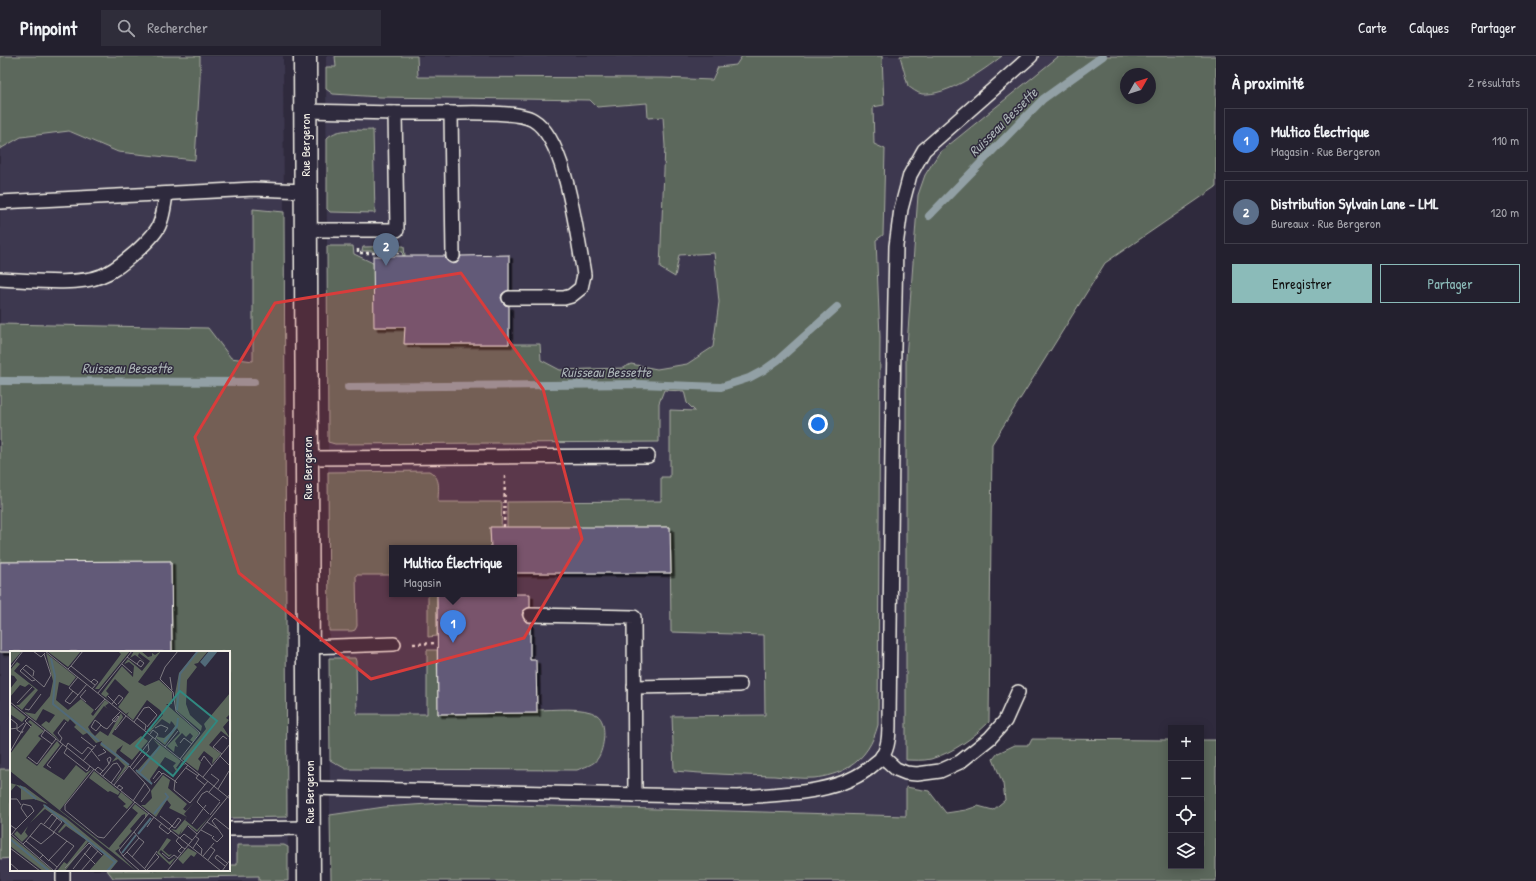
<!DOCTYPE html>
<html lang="fr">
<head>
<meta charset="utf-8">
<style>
  body { margin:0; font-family:"Patrick Hand",sans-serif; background:#2f2d3a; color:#f1f3f6 }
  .controls { position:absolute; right:12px; bottom:12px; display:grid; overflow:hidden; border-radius:0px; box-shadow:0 2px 10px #0003 }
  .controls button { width:36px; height:36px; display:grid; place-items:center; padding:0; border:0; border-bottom:1px solid #403e4a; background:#23202e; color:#f1f3f6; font:20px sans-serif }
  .compass { position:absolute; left:1120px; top:12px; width:36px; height:36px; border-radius:50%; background:#23202e; box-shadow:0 2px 10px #0003; rotate:51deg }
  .you { position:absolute; left:818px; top:368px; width:14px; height:14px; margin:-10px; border:3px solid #fff; border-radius:50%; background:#1a73e8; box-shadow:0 0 0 6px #1a73e833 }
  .badge { display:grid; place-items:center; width:26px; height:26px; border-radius:50%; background:#8bbbb9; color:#fff; font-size:13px; font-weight:700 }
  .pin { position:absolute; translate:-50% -33px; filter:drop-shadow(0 1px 2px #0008) }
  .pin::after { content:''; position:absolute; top:21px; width:14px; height:12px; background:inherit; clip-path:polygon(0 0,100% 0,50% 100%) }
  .popup { position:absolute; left:389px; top:489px; width:128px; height:52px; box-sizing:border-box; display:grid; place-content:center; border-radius:0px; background:#23202e; filter:drop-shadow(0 1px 3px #0005); font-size:13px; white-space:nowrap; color:#a3a3aa }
  .popup b { font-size:15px; color:#f1f3f6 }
  .popup::after { content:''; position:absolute; left:50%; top:100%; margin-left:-8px; border:8px solid transparent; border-top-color:#23202e }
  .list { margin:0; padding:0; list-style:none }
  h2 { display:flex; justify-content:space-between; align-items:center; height:52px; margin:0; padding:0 16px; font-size:17px }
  h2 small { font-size:13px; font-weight:400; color:#a3a3aa }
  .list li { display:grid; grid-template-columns:26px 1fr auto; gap:12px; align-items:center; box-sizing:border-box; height:64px; margin:0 8px 8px; padding:0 8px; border:1px solid #403e4a; border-radius:0px }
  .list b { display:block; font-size:15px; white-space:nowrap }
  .list p { margin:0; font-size:13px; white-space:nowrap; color:#a3a3aa }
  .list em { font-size:13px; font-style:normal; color:#a3a3aa }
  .actions { display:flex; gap:8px; padding:12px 16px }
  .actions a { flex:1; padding:9px 0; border:1px solid #8bbbb9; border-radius:0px; text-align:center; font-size:14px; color:#8bbbb9 }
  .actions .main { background:#8bbbb9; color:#111 }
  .icon { flex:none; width:22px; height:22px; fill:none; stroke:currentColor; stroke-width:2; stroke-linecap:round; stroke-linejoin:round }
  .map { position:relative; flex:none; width:1216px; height:825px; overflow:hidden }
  header { display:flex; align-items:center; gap:24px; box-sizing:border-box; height:56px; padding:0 20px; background:#23202e; border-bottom:1px solid #403e4a }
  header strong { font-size:19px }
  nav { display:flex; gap:22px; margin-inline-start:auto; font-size:14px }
  .search { width:280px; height:36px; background:#2f2d3a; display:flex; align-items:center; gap:10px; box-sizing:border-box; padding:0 14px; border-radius:0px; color:#a3a3aa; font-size:15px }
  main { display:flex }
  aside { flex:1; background:#23202e }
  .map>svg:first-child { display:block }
  .built { fill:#3e384f; fill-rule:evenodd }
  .green { fill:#5c675b; stroke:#a8aca2; fill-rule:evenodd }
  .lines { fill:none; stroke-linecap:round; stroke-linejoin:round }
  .stream { stroke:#92a0a5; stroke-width:8 }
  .building { fill:#625a78; stroke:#f4f1e8; filter:url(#shadow) }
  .service-casing { stroke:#f4f1e8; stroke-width:16 }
  .minor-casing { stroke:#f4f1e8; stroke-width:25 }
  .path { stroke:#f4f1e8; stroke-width:2.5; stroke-dasharray:3 3; stroke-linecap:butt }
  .service { stroke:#2f2a3d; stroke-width:13 }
  .minor { stroke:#2f2a3d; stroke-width:22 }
  .marked { fill:#d93c3b; fill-opacity:0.2; stroke:#d93c3b; stroke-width:3; stroke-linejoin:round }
  .labels { text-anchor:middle; stroke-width:3; stroke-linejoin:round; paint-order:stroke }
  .street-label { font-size:13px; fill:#f4f1e8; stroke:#2f2a3d }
  .water-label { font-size:14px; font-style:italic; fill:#abb4b6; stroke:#2f2a3d }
  .inset-river { fill:none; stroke:#516a79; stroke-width:2 }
  .inset-road { fill:none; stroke:#7e7a81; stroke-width:1 }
  .view { fill:#318880; fill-opacity:0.15; stroke:#318880; stroke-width:2 }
  .inset-edge { fill:none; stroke:#f4f1e8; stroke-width:2 }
</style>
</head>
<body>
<header>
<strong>Pinpoint</strong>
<div class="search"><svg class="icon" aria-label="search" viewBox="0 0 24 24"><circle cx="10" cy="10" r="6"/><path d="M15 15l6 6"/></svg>Rechercher</div>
<nav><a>Carte</a><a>Calques</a><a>Partager</a></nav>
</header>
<main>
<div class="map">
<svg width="1216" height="825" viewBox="0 0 1216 825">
  <defs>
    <filter id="shadow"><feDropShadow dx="3.5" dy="3.5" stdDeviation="0" flood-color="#0009"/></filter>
  </defs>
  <rect width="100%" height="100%" fill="#2f2a3d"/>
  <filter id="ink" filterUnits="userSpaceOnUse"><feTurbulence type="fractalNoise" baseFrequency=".025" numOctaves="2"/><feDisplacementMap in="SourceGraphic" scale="8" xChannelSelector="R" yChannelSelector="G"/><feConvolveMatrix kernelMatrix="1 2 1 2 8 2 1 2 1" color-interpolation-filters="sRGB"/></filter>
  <g filter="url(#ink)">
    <g class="built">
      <path d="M 200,0 L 283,0 L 288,825 L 0,825 L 0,93 L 21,81 L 69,75 L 118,96 L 195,104 L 200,22 ZM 11,596 L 229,596 L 229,814 L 11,814 Z"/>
      <path d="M 326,0 L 900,0 L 904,19 L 935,37 L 952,31 L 983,14 L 1002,0 L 1059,0 L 939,97 L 918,139 L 906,302 L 906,760 L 443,747 L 384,751 L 330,759 ZM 392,492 L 514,492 L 514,538 L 392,538 Z"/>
    </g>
    <g class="green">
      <path d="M 0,0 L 200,0 L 200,22 L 195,104 L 118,96 L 69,75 L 21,81 L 0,93 Z"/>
      <path d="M 335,0 L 417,0 L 418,21 L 663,22 L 712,24 L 718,11 L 736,9 L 742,0 L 882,0 L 884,49 L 873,51 L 874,88 L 885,93 L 883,179 L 876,184 L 880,281 L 878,669 C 873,687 865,701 849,711 C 840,717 825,721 814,722 C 801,723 787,721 774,720 C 741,719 707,718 674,715 L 672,660 L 765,659 L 764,579 L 671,576 L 670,471 L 507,472 L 507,446 L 661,445 L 661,421 L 670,421 L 670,354 L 695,355 L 687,347 L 684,335 L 664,334 L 659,347 L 659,386 L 335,388 L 328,386 L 327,190 L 353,190 L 354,198 L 373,207 L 405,271 L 405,288 L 540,288 L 541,304 L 560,314 L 623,312 L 631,308 L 657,313 L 687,308 L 713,291 L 719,246 L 714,197 L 679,199 L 675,221 L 660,212 L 665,90 L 663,61 L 648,62 L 647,47 L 597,51 L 590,44 L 380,41 L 333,38 L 326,33 L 326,11 L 336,11 Z"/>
      <path d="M 900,0 L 1002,0 C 983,15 947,40 922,38 C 917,37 912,33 908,30 Z"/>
      <path d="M 1059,0 L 1216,0 L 1216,131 L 1105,207 L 992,388 L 989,666 C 973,682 954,696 931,703 C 923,705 914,704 906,704 L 906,302 L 918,139 L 925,119 L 939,97 ZM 1126,18 L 1150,18 L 1150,42 L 1126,42 Z"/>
      <path d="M 373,74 L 375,157 L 330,156 L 327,153 L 327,82 C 338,71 359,75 373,74 Z"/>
      <path d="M 253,153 L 284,156 L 287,761 L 229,762 L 229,596 L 172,596 L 171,505 L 0,506 L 0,268 L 208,272 L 231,302 L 253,305 Z"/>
      <path d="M 404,190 L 405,200 L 403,200 L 402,195 L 362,195 L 363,191 Z"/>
      <path d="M 429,415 C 442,422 438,433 438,446 L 502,446 L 501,472 L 490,472 L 491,492 L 392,492 L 392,519 L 356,519 L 357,570 L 355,574 L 352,575 L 329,575 L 328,416 Z"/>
      <path d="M 428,538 L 437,538 L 437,580 L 428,581 Z"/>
      <path d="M 427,594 L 437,594 L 438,658 L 536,657 L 537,654 C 552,654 584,650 597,659 C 608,666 604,693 598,702 C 594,709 584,711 577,714 L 346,713 L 330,704 L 329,602 L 355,602 L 356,605 L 357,658 L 427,658 Z"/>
      <path d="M 1032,683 L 1171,684 L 1171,810 L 1201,810 L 1201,684 L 1216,684 L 1216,825 L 331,825 L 330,759 L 384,751 L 442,747 L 906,760 L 906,731 L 929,735 L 946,757 L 966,754 L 978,750 L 993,754 L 1005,744 L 1003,728 L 993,703 L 998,697 L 1015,689 L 1029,689 Z"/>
      <path d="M 0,713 L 11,713 L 11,802 L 0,803 Z"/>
      <path d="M 237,789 L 284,789 L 288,791 L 288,825 L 259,825 L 259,820 L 113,822 L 107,814 L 229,814 L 229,809 L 237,809 Z"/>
    </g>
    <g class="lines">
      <g class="stream">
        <path d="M 929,160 L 1043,43 L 1103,0"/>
        <path d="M 0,325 L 254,326"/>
        <path d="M 348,331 L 639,328 L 721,331 L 749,322 L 764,314 L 778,304 L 837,251"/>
      </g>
    </g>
    <g class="building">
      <path d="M 509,199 L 509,234 L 502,238 L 501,242 L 505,249 L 509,250 L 509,288 L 404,288 L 405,271 L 374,271 L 373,200 L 445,200 L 446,204 L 453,208 L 457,207 L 461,200 Z"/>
      <path d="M 490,471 L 670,471 L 671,517 L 514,517 L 514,492 L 491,492 Z"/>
      <path d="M 171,505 L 172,596 L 0,596 L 0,506 Z"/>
      <path d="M 437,538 L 530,538 L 530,551 L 523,555 L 522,559 L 526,566 L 530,567 L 530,604 L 536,604 L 537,657 L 438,658 Z"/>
    </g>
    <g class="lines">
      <g class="service-casing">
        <g id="service">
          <path d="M 305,55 L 395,57 L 397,174 L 306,174"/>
          <path d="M 395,57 L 451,57 L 453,200"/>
          <path d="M 451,57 C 470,57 518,55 533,64 C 566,83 576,175 583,212 L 584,219 L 581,232 L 571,240 L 564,242 L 509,242"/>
          <path d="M 0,146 L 254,133 L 306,135"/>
          <path d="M 0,223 C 27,224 77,230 101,220 C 115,215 125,205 136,196 C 160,174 162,170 166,138"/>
          <path d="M 308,402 L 648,400"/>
          <path d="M 530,559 L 634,561 L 635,739"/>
          <path d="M 308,591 L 394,588"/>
          <path d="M 634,631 L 740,629"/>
          <path d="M 882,700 L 896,713 L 906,717 L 917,718 L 940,715 L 960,706 L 990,682 L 1005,665 L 1018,636"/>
          <path d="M 308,732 L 738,741 C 781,738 839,739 873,709 C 876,706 880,704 882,701 C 889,691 889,677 889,665 L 892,392 L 896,190 L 901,153 L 910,119 L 924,94 L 1031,0"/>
          <path d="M 229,773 L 309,772"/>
          <path d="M 63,814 L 63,825"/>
        </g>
      </g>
      <g class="minor-casing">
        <path id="minor" d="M 305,0 L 309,825"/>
      </g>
      <g class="path">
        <path d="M 358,193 L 358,197 L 399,197"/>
        <path d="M 504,471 L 505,420"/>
        <path d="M 413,588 L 437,587"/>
      </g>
      <use href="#service" class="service"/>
      <use href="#minor" class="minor"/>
    </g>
  </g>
  <path class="marked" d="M 461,217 L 543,333 L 582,483 L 524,582 L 371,623 L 239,517 L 195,381 L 275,247 Z"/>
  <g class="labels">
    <g class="street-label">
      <text transform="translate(305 89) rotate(-90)" y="5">Rue Bergeron</text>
      <text transform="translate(307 412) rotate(-90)" y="5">Rue Bergeron</text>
      <text transform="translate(309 736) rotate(-90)" y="5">Rue Bergeron</text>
    </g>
    <g class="water-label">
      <text transform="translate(1003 66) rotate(-45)" y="5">Ruisseau Bessette</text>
      <text x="127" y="317">Ruisseau Bessette</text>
      <text x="606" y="321">Ruisseau Bessette</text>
    </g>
  </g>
  <g transform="translate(10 595)">
    <rect width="220" height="220" fill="#2f2a3d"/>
    <path d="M 0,0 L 12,0 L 0,14 ZM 37,0 L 71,0 L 58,16 ZM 108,0 L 120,0 L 89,38 L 85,38 L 111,3 ZM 124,0 L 131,0 L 138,6 L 142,5 L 142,2 L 145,4 L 151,0 L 128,31 L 135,35 L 149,29 L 162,41 L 162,53 L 156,53 L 189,82 L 183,91 L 180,89 L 183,85 L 180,82 L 176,86 L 172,82 L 165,90 L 168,96 L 165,95 L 164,101 L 157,95 L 170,82 L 167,77 L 155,94 L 146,87 L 149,84 L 148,86 L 154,87 L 161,81 L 165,75 L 163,72 L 161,70 L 160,73 L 152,68 L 140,81 L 137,79 L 140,76 L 142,77 L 153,64 L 150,59 L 137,49 L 123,69 L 117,64 L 119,61 L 116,63 L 108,56 L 119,41 L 105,28 L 96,40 L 99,43 L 96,46 L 102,51 L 91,43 L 112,15 L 123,26 L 124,15 L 119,11 L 114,13 L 118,8 L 132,20 L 140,10 L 129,2 L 128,5 L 135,11 L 125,4 L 120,7 ZM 187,0 L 198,0 L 188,12 L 184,13 L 187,16 L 177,29 L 176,53 L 180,64 L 192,75 L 191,80 L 166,59 L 165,43 L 169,22 ZM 36,2 L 66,26 L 59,35 L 49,31 L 46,49 L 58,59 L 71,48 L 84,59 L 81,63 L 83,65 L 95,49 L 99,52 L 95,55 L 98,58 L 94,55 L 78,76 L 81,81 L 85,85 L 90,80 L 98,85 L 111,62 L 113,66 L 102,83 L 120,94 L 131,85 L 138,90 L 122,109 L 110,100 L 113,94 L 107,99 L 106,102 L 119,114 L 104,132 L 115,115 L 108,108 L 102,111 L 106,106 L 90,94 L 92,90 L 86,92 L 77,82 L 73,84 L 64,76 L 66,74 L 60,68 L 58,71 L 54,68 L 43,82 L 50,90 L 31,74 L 36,70 L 39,72 L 45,64 L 33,58 L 26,70 L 14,61 L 25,63 L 40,45 L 43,30 ZM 7,11 L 10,13 L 4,20 L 28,39 L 12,59 L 6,54 L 9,54 L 25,38 L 19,33 L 15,36 L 10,34 L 0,46 L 0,38 L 7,29 L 4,25 L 0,24 L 0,19 ZM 220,42 L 220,63 L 216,67 L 219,69 L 213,76 L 220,87 L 211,80 L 199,94 L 211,103 L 202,113 L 203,107 L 194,100 L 188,108 L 191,111 L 188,120 L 172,108 L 196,78 L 194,73 ZM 0,53 L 16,66 L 12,71 L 0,63 ZM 20,69 L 34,80 L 28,85 L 34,90 L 31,88 L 16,107 L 27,115 L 47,90 L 50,94 L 33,116 L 54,129 L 66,114 L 76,122 L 82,118 L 50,159 L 99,197 L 128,162 L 122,157 L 125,153 L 138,163 L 135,167 L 135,163 L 132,164 L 120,178 L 122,180 L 109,195 L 110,197 L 105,200 L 126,220 L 0,120 L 0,103 L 22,74 L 18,71 ZM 143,88 L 171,110 L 166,117 L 168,118 L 172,111 L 176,114 L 172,113 L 166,120 L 163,115 L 166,112 L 155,106 L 140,128 L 142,134 L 126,121 L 149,95 ZM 84,120 L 110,141 L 108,144 L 100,140 L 98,141 L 79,127 ZM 153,124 L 160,129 L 158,137 L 177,153 L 173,158 L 176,160 L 185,150 L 174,163 L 177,166 L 175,169 L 187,179 L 200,165 L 187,181 L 178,174 L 170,184 L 172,178 L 169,184 L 161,178 L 166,179 L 177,166 L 159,157 L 161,154 L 157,149 L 146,166 L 131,154 L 135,154 L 142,147 L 141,140 ZM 0,132 L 15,136 L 38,153 L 24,148 L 11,149 L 11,138 L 6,134 L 0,141 ZM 111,141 L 123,151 L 117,158 L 113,155 L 116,153 L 108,146 ZM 33,153 L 56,167 L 108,210 L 100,220 L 79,220 L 94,203 L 78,191 L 55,220 L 47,220 L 54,211 L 57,213 L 76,189 L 56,175 L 49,182 L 48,181 L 55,172 L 35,158 L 20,172 L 34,156 ZM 18,175 L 15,181 L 18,185 L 12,191 L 4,183 L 7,180 L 11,184 ZM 0,184 L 43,220 L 33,220 L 0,195 ZM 157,187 L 161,189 L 153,199 L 159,204 L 162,203 L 159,206 L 151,199 L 149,201 L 159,211 L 166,206 L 160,214 L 147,202 ZM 178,197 L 187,202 L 184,206 L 181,204 L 173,213 L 168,208 Z" fill="#5c675b"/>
    <path d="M 199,0 L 208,0 L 195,16 L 190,11 Z" fill="#516a79"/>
    <path class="inset-river" d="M 41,7 L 45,25 L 43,53 L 89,90M 167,59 L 170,23 L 188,0M 154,91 L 167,75 L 168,67M 91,92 L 119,114M 126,119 L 142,133M 129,122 L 150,95M 10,135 L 26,148M 34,154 L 105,211M 144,163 L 158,146 L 155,142M 128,183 L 141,167M 0,188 L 39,220M 112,202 L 126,184M 97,220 L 106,210"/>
    <path class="inset-road" d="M 23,0 L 31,6 L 35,2M 35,0 L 220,148M 168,0 L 155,16 L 150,28 L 163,41 L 166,60 L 190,82 L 170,108M 117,6 L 131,16 L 134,12 L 130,9 L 127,13M 112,13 L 122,22M 61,15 L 73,0M 0,17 L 13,0M 12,17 L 34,36 L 41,24 L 34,3M 58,18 L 61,15 L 81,31M 23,25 L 24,20 L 16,14 L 10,20 L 22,30 L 25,29M 68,26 L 59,37 L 68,44 L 77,33M 160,26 L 162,39M 82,38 L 88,31 L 84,28 L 81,31 L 85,34M 76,39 L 70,46 L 76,51M 63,40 L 55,50 L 60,53 L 68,44M 88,42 L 122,0M 98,45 L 107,54M 0,51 L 211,220M 7,52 L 22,36M 102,53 L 109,44 L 113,47 L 108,53M 15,58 L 19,59 L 31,43M 85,59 L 95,48M 108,65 L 109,66 L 105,71 L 102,69 L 111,60M 19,66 L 15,70 L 21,76M 127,67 L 134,57 L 139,56 L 147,64 L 137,76M 1,68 L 7,73 L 7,79 L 12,82 L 13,80M 124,71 L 127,67 L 136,74 L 135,79M 91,74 L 86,80 L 81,76 L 85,69 L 89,72 L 93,76 L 97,78 L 108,65M 145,77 L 151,74 L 158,77 L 155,81M 0,78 L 8,77 L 14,72M 35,79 L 31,85 L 42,93 L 46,88M 105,79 L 116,65M 140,83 L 143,79 L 148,83 L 145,88M 71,86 L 84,96M 50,91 L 52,87 L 48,82 L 56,71M 170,92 L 174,87 L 182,93M 56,96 L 58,92 L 72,103 L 78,96 L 82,99M 155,96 L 168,80M 57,97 L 54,102 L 63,109 L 77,120 L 80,115M 82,100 L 90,110M 0,101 L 17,71M 212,103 L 203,96 L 213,85 L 217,88M 88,105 L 96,101 L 93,98M 210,105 L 220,115M 18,106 L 27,113 L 42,93M 73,110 L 86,94M 191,110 L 194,105 L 202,115M 120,116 L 143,86M 41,117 L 37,114 L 53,93M 176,117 L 188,125M 84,118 L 55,154 L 55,159 L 88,186 L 94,187 L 125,151M 123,118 L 139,99 L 138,93M 85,119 L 88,116 L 93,120 L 90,123M 93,120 L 99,113 L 101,108 L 100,106 L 97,108 L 99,113M 189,123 L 186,127 L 195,134M 93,125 L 103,113 L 107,112 L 111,118 L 101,132M 193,126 L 220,93M 143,128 L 149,120 L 152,123M 144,132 L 153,122 L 165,130 L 178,114M 167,132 L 165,130 L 164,139 L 180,152 L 198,130M 104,134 L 119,115 L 135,132M 107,137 L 109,134 L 113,137 L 110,139M 208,138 L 219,120M 199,141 L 209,129 L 201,123M 0,148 L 7,148 L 11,154M 123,150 L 135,132 L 140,139 L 131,151M 199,163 L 187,151 L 192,143 L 197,140 L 210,150M 200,164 L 210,151M 150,165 L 159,172 L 163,176 L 165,177 L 171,169 L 168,167 L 163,174 L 159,178M 197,171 L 208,178M 152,172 L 149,176 L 158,183 L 161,180M 34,173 L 42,163 L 52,171 L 43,182M 182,173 L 196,154M 0,174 L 6,178 L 2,183M 178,175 L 187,183M 137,176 L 144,166M 6,178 L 24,160 L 21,155 L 13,153 L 11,157 L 17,166M 39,178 L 47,167M 208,178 L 202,170 L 205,167 L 220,179M 191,179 L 202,185M 124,181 L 139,162M 0,182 L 44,220M 20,185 L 31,193 L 44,182M 204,185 L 202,187 L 207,191 L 213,185 L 208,178M 169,186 L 166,190 L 172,196M 170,187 L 174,183 L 182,189M 16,190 L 31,172 L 64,195 L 44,220M 186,192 L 192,198 L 191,204M 13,193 L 16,190 L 33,204M 0,197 L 30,220M 183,197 L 189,188 L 185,185M 117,201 L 129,187 L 134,191 L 122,206M 74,202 L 85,213M 152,202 L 159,208 L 164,204 L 168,207M 171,202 L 168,200 L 172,196 L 175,198M 113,205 L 109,199 L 124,181 L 129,187M 193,205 L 204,192M 30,207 L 33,204 L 39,210M 198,209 L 205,199 L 201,196M 0,212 L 9,220M 215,215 L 205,207 L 207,204 L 217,212M 47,216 L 39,209 L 57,190M 55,217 L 79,192 L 92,204M 135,217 L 147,200M 63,218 L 81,195M 137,219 L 149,206 L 146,203M 71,220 L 88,200M 130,220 L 113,205 L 117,201 L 137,220M 157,220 L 220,143M 212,220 L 220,209"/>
    <path class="view" d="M 170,40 L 207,70 L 163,125 L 126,95 Z"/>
    <rect width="220" height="220" class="inset-edge"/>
  </g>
</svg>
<div class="controls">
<button>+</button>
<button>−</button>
<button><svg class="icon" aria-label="locate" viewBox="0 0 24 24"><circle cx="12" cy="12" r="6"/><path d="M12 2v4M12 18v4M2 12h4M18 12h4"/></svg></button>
<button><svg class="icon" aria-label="layers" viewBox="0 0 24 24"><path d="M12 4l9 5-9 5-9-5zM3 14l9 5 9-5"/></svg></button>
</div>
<svg class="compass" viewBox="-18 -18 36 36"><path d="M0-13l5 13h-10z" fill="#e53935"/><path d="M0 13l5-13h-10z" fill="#a3a3aa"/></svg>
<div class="you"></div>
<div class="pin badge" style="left:453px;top:587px;background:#3f7fe0">1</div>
<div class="popup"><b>Multico Électrique</b>Magasin</div>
<div class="pin badge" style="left:386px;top:210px;background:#5c6f8a">2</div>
</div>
<aside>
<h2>À proximité<small>2 résultats</small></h2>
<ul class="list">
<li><span class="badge" style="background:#3f7fe0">1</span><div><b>Multico Électrique</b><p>Magasin · Rue Bergeron</p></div><em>110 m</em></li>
<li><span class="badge" style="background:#5c6f8a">2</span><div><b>Distribution Sylvain Lane - LML</b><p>Bureaux · Rue Bergeron</p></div><em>120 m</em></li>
</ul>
<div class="actions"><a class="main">Enregistrer</a><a>Partager</a></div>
</aside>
</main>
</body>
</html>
